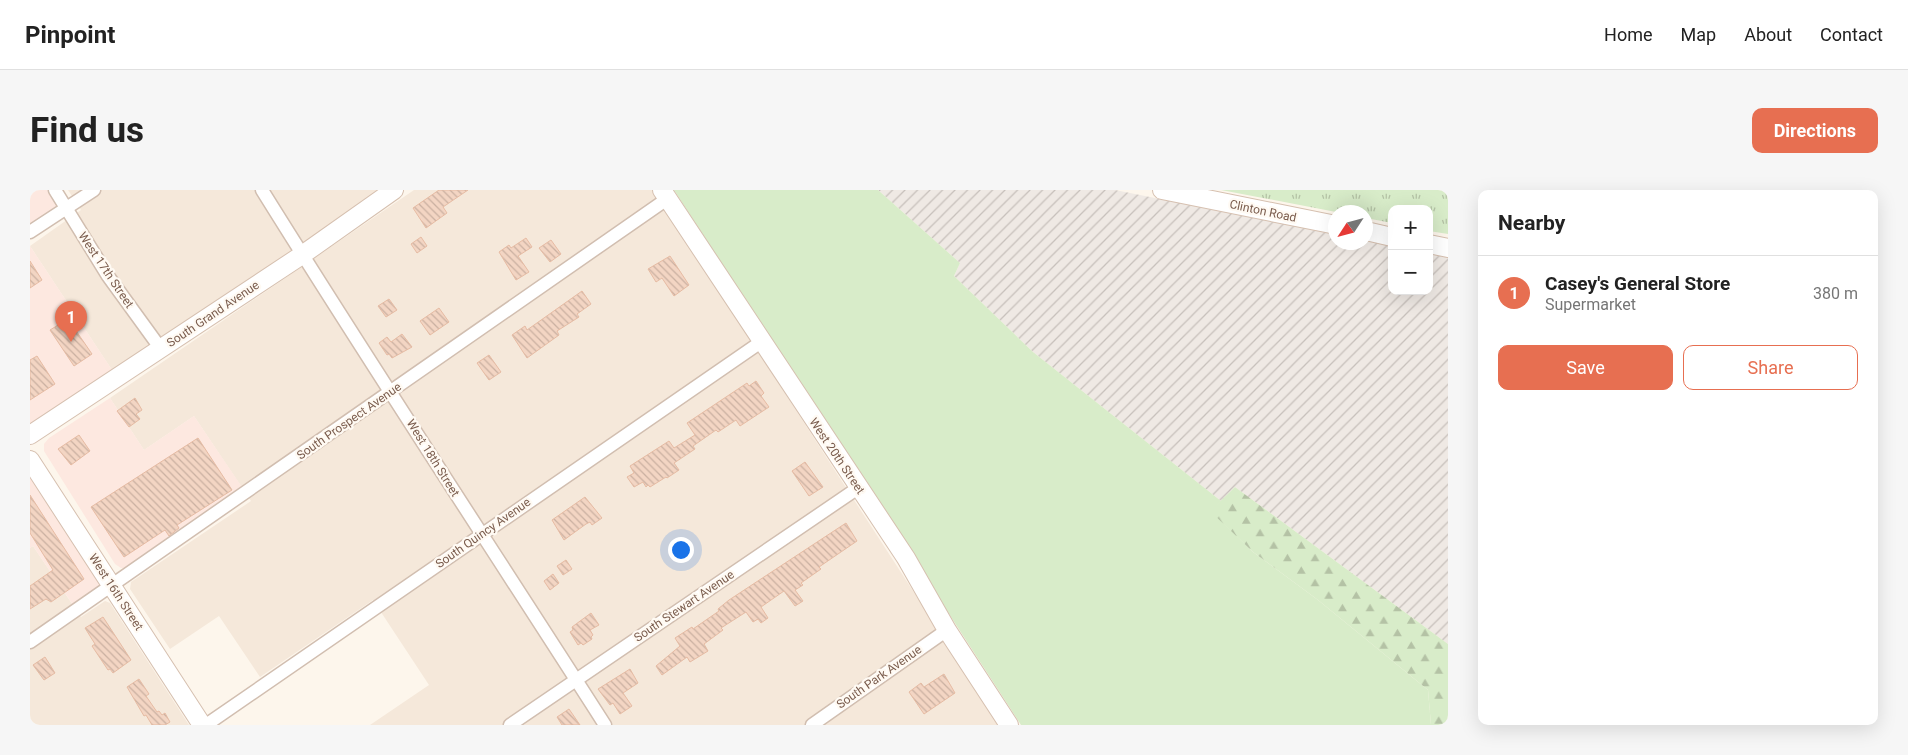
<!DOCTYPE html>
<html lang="en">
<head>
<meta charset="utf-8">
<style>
  body { margin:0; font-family:Roboto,sans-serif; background:#f6f6f6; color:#222 }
  .controls { position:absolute; right:15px; top:15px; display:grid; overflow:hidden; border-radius:10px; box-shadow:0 5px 20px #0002 }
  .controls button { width:45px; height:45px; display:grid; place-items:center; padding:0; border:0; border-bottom:1px solid #e0e0e0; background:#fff; color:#222; font:25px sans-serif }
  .compass { position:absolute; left:1298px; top:15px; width:45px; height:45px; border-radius:50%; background:#fff; box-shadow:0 5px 20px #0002; rotate:234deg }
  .you { position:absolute; left:650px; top:359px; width:18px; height:18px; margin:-12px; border:4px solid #fff; border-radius:50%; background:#1a73e8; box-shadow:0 0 0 8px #1a73e833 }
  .badge { display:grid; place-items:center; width:32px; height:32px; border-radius:50%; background:#e76f51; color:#fff; font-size:16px; font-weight:700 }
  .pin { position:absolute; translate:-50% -41px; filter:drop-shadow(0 1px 2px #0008) }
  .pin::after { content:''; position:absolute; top:26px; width:18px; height:15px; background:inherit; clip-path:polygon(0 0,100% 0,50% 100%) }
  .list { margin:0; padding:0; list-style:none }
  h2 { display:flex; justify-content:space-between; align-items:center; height:65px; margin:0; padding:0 20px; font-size:21px }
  h2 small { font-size:16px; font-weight:400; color:#767676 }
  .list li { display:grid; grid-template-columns:32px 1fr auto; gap:15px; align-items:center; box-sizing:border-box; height:75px; padding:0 20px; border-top:1px solid #e0e0e0 }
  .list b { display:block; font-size:19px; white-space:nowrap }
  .list p { margin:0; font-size:16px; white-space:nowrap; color:#767676 }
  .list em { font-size:16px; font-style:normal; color:#767676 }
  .actions { display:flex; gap:10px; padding:15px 20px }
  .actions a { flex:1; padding:11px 0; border:1px solid #e76f51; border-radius:10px; text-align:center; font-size:18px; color:#e76f51 }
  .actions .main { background:#e76f51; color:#fff }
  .map { position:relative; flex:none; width:1418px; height:535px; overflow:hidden; border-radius:10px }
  header { display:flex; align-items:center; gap:30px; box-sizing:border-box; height:70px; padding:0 25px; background:#fff; border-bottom:1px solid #e0e0e0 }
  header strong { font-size:24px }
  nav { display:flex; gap:28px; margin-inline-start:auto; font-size:18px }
  .intro { display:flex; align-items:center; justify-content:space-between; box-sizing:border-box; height:120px; padding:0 30px }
  h1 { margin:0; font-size:35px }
  .button { padding:12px 22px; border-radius:10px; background:#e76f51; color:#fff; font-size:18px; font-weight:700 }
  main { display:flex; gap:30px; padding:0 30px }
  aside { flex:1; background:#fff; border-radius:10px; box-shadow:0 5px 20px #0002 }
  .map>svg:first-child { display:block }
  .residential { fill:#f5e8da }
  .commercial { fill:#fde8e0 }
  .industrial { fill:url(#industrial-furrows) }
  .grass { fill:#d8ecc9 }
  .forest { fill:url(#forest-firs) }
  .park { fill:url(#park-tufts) }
  .building { fill:url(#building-back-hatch); stroke:#e6bba3 }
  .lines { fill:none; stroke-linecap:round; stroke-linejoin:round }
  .street-casing { stroke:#d1beb0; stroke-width:15 }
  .secondary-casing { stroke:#d6c0b0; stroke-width:20 }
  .street { stroke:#fff; stroke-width:12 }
  .secondary { stroke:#fff; stroke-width:18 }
  .labels { text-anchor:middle; stroke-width:4.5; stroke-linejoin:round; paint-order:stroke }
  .street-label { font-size:12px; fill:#7a5c4d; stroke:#fffaf3 }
</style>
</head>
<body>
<header>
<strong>Pinpoint</strong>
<nav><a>Home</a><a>Map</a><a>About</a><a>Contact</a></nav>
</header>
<div class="intro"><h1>Find us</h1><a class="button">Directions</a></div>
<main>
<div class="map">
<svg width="1418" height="535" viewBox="0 0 1418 535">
  <defs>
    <pattern id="industrial-furrows" width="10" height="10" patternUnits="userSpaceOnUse" patternTransform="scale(1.25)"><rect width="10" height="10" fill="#efe9e4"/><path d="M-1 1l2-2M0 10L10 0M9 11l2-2" fill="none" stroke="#c7c0bb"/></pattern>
    <pattern id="forest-firs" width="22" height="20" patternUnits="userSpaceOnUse" patternTransform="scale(1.25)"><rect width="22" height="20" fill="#d8ecc9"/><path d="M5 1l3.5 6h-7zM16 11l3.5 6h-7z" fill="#b4c2a5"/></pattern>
    <pattern id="park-tufts" width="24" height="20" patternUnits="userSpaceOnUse" patternTransform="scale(1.25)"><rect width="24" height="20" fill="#d8ecc9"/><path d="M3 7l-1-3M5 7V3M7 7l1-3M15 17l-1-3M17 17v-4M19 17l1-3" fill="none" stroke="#b4c2a5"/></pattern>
    <pattern id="building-back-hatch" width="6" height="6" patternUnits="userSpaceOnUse" patternTransform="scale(1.25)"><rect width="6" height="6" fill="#f3d5c3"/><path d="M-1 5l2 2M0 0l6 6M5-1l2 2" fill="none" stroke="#cab0a1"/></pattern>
  </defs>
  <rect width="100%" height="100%" fill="#fdf6ec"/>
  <g class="residential">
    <path d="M 38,0 L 351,0 L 84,183 L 0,56 L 51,20 Z"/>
    <path d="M 384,0 L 623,0 L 970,535 L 340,535 L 399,495 L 343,410 L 230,487 L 189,426 L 140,459 L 100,399 L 101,392 L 221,311 L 164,226 L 114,260 L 80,208 Z"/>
    <path d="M 3,356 L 51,427 L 75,411 L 80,413 L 159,535 L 0,535 L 0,358 Z"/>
  </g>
  <g class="commercial">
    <path d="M 0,0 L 20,0 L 27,11 L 25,19 L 0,37 Z"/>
    <path d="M 0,56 L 84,183 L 0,237 Z"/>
    <path d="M 80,208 L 114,260 L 164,226 L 214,300 L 98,379 L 91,378 L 85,374 L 14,261 L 14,254 L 19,248 Z"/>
    <path d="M 0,285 L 70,393 L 68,399 L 43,415 L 3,356 L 0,358 Z"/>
  </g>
  <path class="industrial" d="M 848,0 L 1085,0 L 1305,44 L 1306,52 L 1336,52 L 1336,50 L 1362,56 L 1362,101 L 1399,101 L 1399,63 L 1418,67 L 1418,454 L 1205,297 L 1191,311 L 1003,162 L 924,86 L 930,73 Z"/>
  <path class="grass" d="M 644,0 L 848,0 L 930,73 L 924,86 L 1003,162 L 1191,311 L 1181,321 L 1223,362 L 1288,410 L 1398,500 L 1401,535 L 991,535 Z"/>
  <path class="forest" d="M 1205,297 L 1418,454 L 1418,535 L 1401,535 L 1398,500 L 1288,410 L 1223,362 L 1180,321 Z"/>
  <path class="park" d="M 1191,0 L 1418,0 L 1418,44 L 1399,41 L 1399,19 L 1362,19 L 1362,33 L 1336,28 L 1336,22 L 1306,22 Z"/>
  <g class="building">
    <path d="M 409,0 L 438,0 L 413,17 L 417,23 L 396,38 L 383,18 Z"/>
    <path d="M 391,47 L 397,56 L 387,63 L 381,54 Z"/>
    <path d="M 496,48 L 502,57 L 488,66 L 499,82 L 486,90 L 469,62 L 479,55 L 481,58 Z"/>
    <path d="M 521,50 L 531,64 L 520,72 L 509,58 Z"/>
    <path d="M 640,66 L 659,95 L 644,106 L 632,88 L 626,92 L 618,79 Z"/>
    <path d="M 0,71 L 12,90 L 0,98 Z"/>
    <path d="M 552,101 L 561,114 L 547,124 L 549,127 L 527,141 L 529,145 L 497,168 L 482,145 L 495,136 L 497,140 Z"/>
    <path d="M 359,109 L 367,120 L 356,127 L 348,116 Z"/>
    <path d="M 409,118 L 419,132 L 400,145 L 390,131 Z"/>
    <path d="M 38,129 L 62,164 L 44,176 L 20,140 Z"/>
    <path d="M 372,144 L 382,157 L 362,168 L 359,164 L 357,165 L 349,153 L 357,147 L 361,152 Z"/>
    <path d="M 459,165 L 471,182 L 459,190 L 447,173 Z"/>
    <path d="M 7,166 L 25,194 L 0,210 L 0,170 Z"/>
    <path d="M 726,191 L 734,203 L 731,206 L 739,217 L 710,236 L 706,230 L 688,242 L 686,240 L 663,256 L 665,259 L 644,273 L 649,280 L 637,288 L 636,287 L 620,297 L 618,295 L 616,297 L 613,292 L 604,297 L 597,287 L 604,283 L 600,276 L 639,251 L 644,258 L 665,245 L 657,233 L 717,193 L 719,196 Z"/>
    <path d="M 105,208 L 112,220 L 106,224 L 110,229 L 99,237 L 87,221 Z"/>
    <path d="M 49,245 L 60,261 L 41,275 L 28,259 Z"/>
    <path d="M 168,248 L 202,300 L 147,335 L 149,338 L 139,346 L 135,340 L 94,367 L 61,317 Z"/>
    <path d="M 775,272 L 793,297 L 779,306 L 762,281 Z"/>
    <path d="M 0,305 L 54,389 L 21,412 L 16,409 L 0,419 L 0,396 L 23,380 L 0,343 Z"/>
    <path d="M 555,307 L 572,328 L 562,335 L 560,332 L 556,334 L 534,350 L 522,330 Z"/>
    <path d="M 816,333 L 827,351 L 789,377 L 791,379 L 771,393 L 773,395 L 765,400 L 773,411 L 765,416 L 754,401 L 731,417 L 738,428 L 731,433 L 728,429 L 723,432 L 716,422 L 691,438 L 693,440 L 674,454 L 678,461 L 660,472 L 657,467 L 632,485 L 626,476 L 650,456 L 645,448 L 662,437 L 663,439 L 689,421 L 688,419 L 699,410 Z"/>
    <path d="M 536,370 L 542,379 L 533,385 L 527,376 Z"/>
    <path d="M 523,384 L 529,393 L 520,400 L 514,391 Z"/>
    <path d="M 561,423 L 569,435 L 560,440 L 563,445 L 561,447 L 562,449 L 553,455 L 551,453 L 548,455 L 540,442 L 543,440 L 542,437 Z"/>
    <path d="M 73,427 L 101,470 L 83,483 L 80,479 L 78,480 L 62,456 L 65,454 L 55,438 Z"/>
    <path d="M 15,467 L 25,483 L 14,490 L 3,475 Z"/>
    <path d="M 600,479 L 608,493 L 593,503 L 602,516 L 590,524 L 583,513 L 580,515 L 568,499 Z"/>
    <path d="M 914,484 L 925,503 L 894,524 L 879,502 L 891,493 L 894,497 Z"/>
    <path d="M 109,489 L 119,504 L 116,506 L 127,522 L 129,521 L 132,525 L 135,523 L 140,532 L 135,535 L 122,535 L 116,525 L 114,526 L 97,497 Z"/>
    <path d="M 539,519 L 550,535 L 532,535 L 527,527 Z"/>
  </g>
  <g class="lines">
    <g class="street-casing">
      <g id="street">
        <path d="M 25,0 L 78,86 L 131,159"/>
        <path d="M 232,0 C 344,180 461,357 575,535"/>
        <path d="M 0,42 L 64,0"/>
        <path d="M 0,452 L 637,9"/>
        <path d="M 176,535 L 731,152"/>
        <path d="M 480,535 L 828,298"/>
        <path d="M 782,535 L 917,440"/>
      </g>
    </g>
    <g class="secondary-casing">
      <g id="secondary">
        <path d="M 632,0 L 876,368 L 917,440 L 979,535"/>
        <path d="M 1132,0 L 1306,35"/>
        <path d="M 1336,41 L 1362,47"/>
        <path d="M 1399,54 L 1418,58"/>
        <path d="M 0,245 L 272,65 L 364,0"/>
        <path d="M 0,270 L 172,535"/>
      </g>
    </g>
    <use href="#street" class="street"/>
    <use href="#secondary" class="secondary"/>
  </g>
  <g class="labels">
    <g class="street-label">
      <text transform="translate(1233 21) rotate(12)" y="4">Clinton Road</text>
      <text transform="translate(76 80) rotate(56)" y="4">West 17th Street</text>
      <text transform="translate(183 124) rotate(-34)" y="4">South Grand Avenue</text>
      <text transform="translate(319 231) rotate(-35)" y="4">South Prospect Avenue</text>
      <text transform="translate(807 266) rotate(56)" y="4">West 20th Street</text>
      <text transform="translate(403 268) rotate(58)" y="4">West 18th Street</text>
      <text transform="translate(453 343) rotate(-35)" y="4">South Quincy Avenue</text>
      <text transform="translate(86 402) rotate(57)" y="4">West 16th Street</text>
      <text transform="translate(654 416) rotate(-34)" y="4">South Stewart Avenue</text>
      <text transform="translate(849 487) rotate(-35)" y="4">South Park Avenue</text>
    </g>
  </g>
</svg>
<div class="controls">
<button>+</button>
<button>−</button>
</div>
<svg class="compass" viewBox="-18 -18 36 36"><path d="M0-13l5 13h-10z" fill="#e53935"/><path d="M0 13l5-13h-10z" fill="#767676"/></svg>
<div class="you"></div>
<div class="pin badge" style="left:41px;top:152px">1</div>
</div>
<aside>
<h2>Nearby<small></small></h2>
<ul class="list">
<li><span class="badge">1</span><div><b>Casey's General Store</b><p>Supermarket</p></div><em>380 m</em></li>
</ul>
<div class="actions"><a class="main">Save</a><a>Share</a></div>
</aside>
</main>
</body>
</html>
